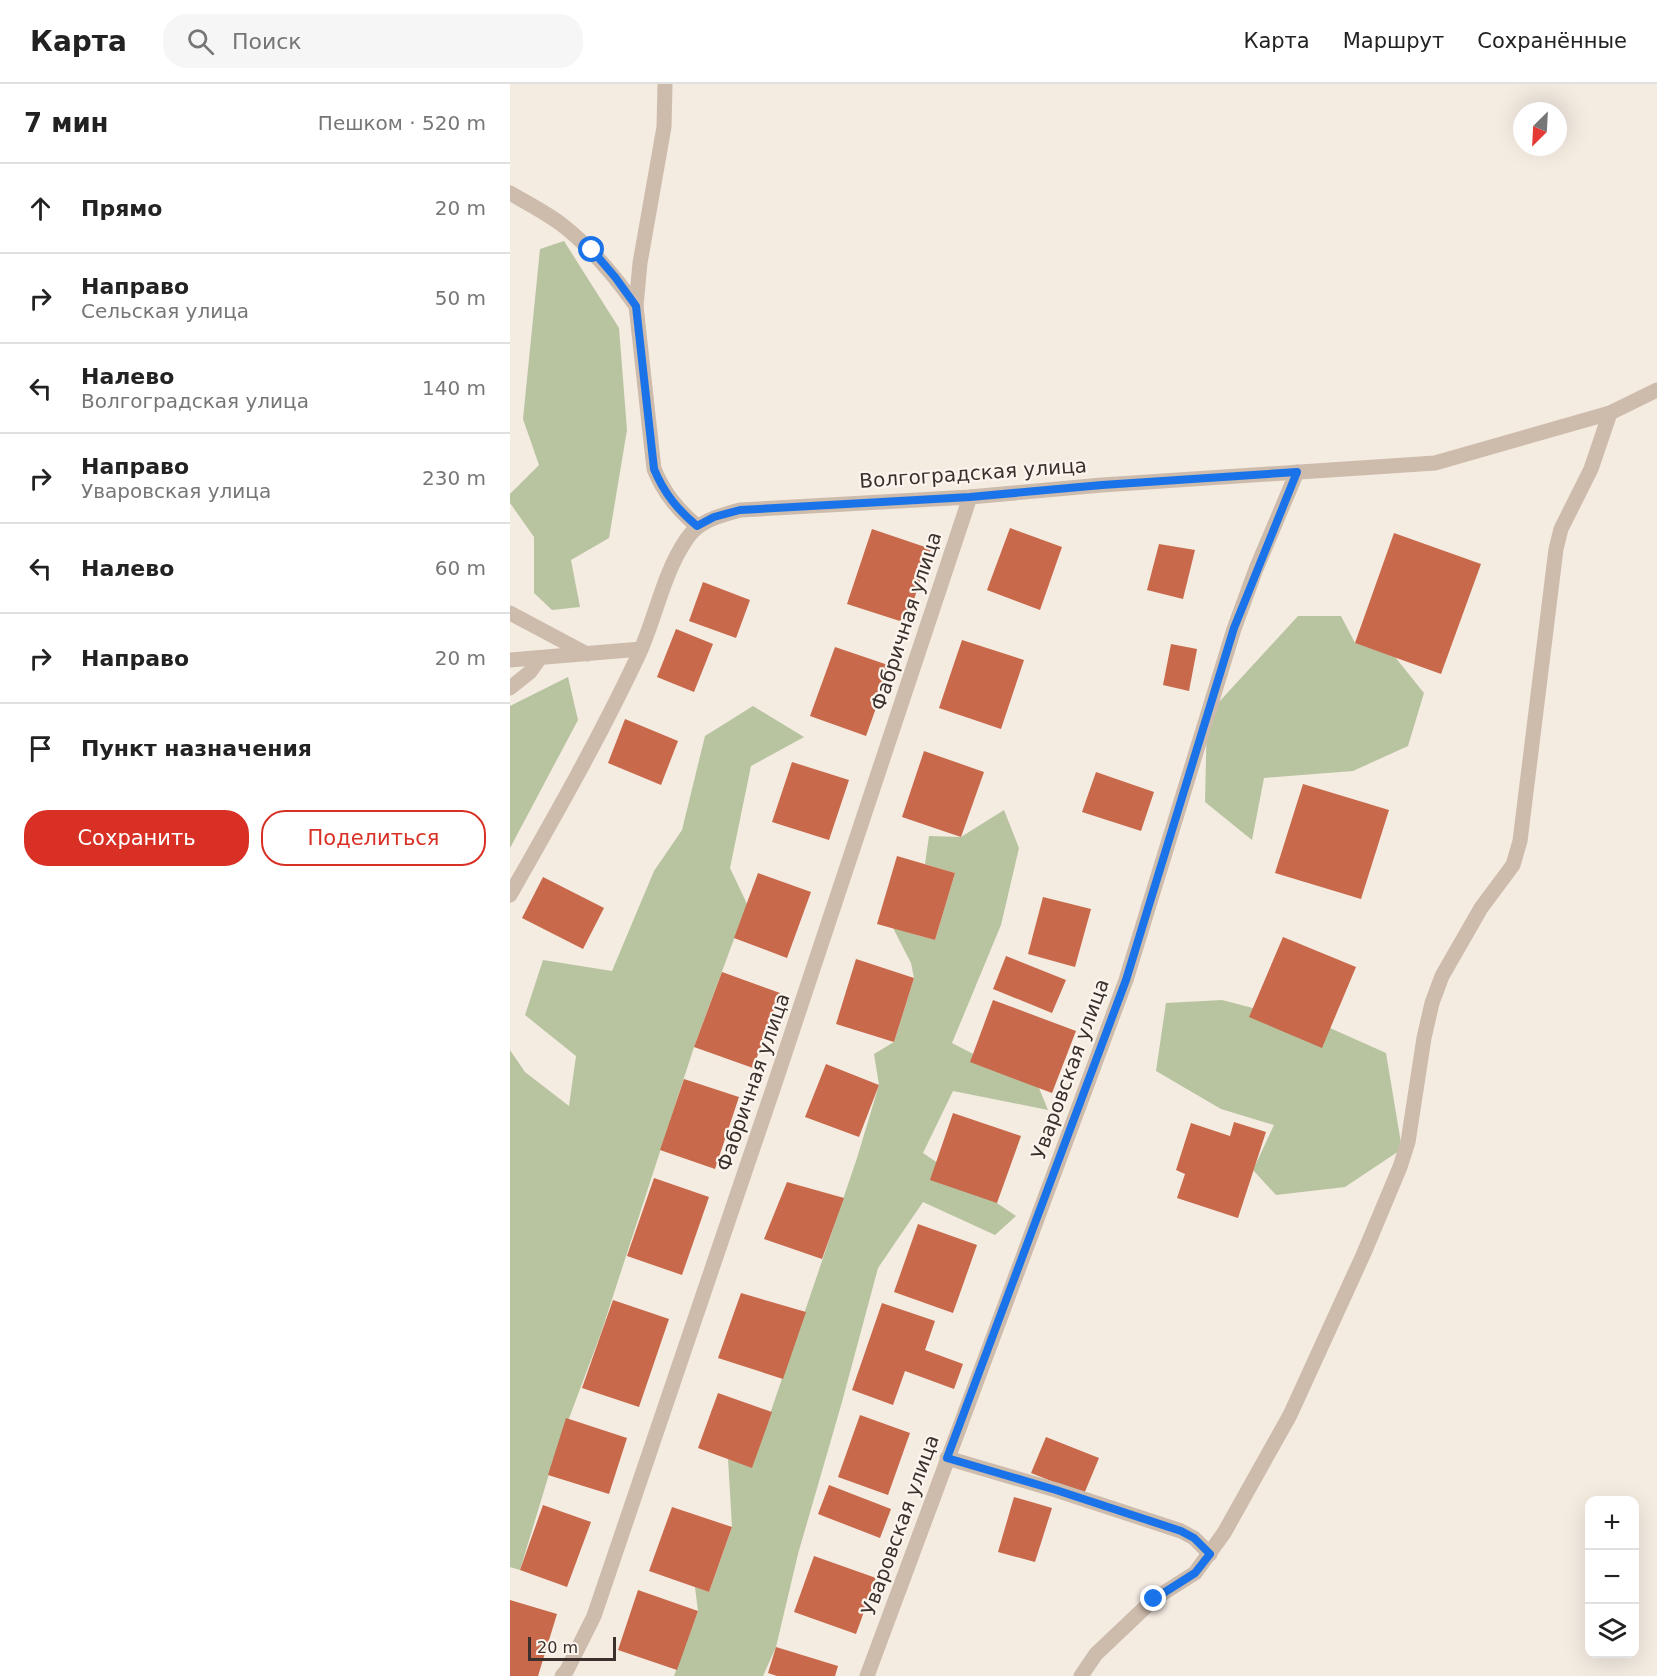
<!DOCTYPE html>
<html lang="ru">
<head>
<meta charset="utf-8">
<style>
  body { margin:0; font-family:"DejaVu Sans",sans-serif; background:#f6f6f6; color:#222 }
  .controls { position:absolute; right:18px; bottom:18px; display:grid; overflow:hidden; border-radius:12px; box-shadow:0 6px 24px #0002 }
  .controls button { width:54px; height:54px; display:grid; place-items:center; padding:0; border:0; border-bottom:2px solid #e0e0e0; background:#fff; color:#222; font:30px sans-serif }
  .compass { position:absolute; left:1003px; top:18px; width:54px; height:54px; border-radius:50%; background:#fff; box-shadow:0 6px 24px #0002; rotate:204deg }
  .scale { position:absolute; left:18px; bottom:15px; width:88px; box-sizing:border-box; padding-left:6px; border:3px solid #3b302b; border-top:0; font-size:16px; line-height:21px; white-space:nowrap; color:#3b302b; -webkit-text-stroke:4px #fbf5ee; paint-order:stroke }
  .stop { position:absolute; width:18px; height:18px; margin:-14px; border:4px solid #1a73e8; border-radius:50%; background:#fff }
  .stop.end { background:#1a73e8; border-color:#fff; box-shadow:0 2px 6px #0008 }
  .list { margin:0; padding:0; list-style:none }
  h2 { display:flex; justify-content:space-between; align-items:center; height:78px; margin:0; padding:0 24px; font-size:26px }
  h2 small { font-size:20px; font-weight:400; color:#767676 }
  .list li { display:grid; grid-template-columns:39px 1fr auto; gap:18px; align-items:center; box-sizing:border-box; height:90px; padding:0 24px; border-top:2px solid #e0e0e0 }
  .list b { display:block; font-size:22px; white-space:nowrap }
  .list p { margin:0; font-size:20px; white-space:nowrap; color:#767676 }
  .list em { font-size:20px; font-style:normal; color:#767676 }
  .actions { display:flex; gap:12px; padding:18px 24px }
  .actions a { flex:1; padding:14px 0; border:2px solid #d93025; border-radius:24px; text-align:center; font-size:21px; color:#d93025 }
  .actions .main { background:#d93025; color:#fff }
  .icon { flex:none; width:33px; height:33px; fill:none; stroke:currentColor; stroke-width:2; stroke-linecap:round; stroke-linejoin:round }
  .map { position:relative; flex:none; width:1147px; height:1592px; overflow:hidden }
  header { display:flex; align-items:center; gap:36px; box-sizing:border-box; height:84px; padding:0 30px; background:#fff; border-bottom:2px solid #e0e0e0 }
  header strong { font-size:28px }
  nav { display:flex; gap:33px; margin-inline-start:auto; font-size:21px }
  .search { width:420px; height:54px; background:#f6f6f6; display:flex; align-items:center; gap:15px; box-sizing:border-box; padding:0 21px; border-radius:24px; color:#767676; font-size:22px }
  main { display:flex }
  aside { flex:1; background:#fff }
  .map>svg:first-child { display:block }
  .green { fill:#b8c4a0 }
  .building { fill:#c8694b }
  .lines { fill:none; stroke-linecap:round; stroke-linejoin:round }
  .service { stroke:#cdbbac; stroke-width:15 }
  .minor { stroke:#cdbbac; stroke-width:15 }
  .route { stroke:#1a73e8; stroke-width:8 }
  .labels { text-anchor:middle; stroke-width:4.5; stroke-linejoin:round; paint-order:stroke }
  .street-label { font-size:20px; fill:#3b302b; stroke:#fbf5ee }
</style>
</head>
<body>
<header>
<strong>Карта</strong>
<div class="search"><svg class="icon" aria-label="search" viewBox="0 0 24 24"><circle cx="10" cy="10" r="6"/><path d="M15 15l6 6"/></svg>Поиск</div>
<nav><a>Карта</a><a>Маршрут</a><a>Сохранённые</a></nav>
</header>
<main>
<aside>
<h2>7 мин<small>Пешком · 520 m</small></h2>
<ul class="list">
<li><svg class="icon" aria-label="ahead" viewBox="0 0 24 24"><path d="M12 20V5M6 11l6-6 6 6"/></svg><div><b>Прямо</b></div><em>20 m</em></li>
<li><svg class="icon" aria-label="right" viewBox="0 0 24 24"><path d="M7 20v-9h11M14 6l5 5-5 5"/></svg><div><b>Направо</b><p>Сельская улица</p></div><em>50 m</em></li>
<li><svg class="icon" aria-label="left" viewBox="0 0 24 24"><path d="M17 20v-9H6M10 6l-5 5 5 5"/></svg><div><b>Налево</b><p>Волгоградская улица</p></div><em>140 m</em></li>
<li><svg class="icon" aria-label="right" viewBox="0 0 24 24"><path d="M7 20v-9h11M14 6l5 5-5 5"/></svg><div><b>Направо</b><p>Уваровская улица</p></div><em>230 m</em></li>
<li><svg class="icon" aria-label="left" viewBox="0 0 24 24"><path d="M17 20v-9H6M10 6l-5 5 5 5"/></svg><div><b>Налево</b></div><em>60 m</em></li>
<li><svg class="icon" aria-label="right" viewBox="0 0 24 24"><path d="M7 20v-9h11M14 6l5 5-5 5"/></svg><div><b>Направо</b></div><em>20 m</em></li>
<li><svg class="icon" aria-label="arrive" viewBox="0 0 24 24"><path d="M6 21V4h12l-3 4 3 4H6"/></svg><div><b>Пункт назначения</b></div></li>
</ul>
<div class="actions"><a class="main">Сохранить</a><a>Поделиться</a></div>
</aside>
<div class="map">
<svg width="1147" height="1592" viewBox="0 0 1147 1592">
  <rect width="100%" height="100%" fill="#f4ebe1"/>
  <g class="green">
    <path d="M 54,157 L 109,244 L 117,346 L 99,454 L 61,476 L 70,523 L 42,526 L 24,509 L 24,453 L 0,419 L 0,410 L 29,381 L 13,335 L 30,165 Z"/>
    <path d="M 788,532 L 831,532 L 845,559 L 885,573 L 914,609 L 898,662 L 843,687 L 754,694 L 742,756 L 695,718 L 697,631 Z"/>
    <path d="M 58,593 L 68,636 L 0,764 L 0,622 Z"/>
    <path d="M 243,622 L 294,653 L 241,682 L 220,784 L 237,820 L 184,963 L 91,1249 L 43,1377 L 10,1486 L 0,1483 L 0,966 L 15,988 L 59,1022 L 66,972 L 15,931 L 33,876 L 102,887 L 144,787 L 172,746 L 195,652 Z"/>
    <path d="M 494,726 L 509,764 L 491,841 L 442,959 L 529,1004 L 538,1026 L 443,1007 L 413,1069 L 506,1132 L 485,1151 L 413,1118 L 368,1184 L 332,1318 L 288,1470 L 266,1563 L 253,1592 L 164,1592 L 188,1527 L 185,1503 L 199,1508 L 222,1443 L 218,1375 L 242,1383 L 347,1074 L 369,1001 L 364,970 L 384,958 L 404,894 L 401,879 L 383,844 L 425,856 L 445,789 L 415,780 L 419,752 L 451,753 Z"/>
    <path d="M 712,916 L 820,944 L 876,969 L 892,1065 L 835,1103 L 766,1111 L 743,1086 L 764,1041 L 711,1025 L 646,987 L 656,919 Z"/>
  </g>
  <g class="building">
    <path d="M 500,444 L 552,463 L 530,526 L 477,506 Z"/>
    <path d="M 362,445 L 421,465 L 396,539 L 337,520 Z"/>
    <path d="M 884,449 L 971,480 L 931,590 L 845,559 Z"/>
    <path d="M 649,460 L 685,466 L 673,515 L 637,506 Z"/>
    <path d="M 193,498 L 240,516 L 226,554 L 179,537 Z"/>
    <path d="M 166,545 L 203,560 L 184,608 L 147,593 Z"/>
    <path d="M 452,556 L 514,576 L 491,645 L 429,624 Z"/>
    <path d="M 661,560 L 687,565 L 679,607 L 653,601 Z"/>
    <path d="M 325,563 L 381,582 L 356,652 L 300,632 Z"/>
    <path d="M 115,635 L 168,657 L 151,701 L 98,679 Z"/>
    <path d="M 414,667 L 474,688 L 451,753 L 392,733 Z"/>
    <path d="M 282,678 L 339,696 L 319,756 L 262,738 Z"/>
    <path d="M 586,688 L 644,708 L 631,747 L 572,728 Z"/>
    <path d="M 793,700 L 879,726 L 851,815 L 765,789 Z"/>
    <path d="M 387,772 L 445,789 L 425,856 L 367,840 Z"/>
    <path d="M 248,789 L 301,808 L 277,874 L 224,854 Z"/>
    <path d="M 33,793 L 94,824 L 73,865 L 12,834 Z"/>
    <path d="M 533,813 L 581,825 L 565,883 L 518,870 Z"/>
    <path d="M 773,853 L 846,883 L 812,964 L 739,933 Z"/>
    <path d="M 496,872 L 556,896 L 542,929 L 483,905 Z"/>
    <path d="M 346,875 L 404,894 L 384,958 L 326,940 Z"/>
    <path d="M 212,888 L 270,909 L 243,984 L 184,963 Z"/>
    <path d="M 483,916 L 566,947 L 542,1009 L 460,978 Z"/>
    <path d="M 316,980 L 369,1001 L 349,1053 L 295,1033 Z"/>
    <path d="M 174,995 L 229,1013 L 205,1085 L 150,1066 Z"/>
    <path d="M 443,1029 L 511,1052 L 487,1119 L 420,1096 Z"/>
    <path d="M 724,1038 L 756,1048 L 728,1134 L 667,1114 L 675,1090 L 666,1086 L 681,1039 L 720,1052 Z"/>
    <path d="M 144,1094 L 199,1113 L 172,1191 L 117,1172 Z"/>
    <path d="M 277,1098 L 334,1114 L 312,1175 L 254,1155 Z"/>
    <path d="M 408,1140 L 467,1161 L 443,1229 L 384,1208 Z"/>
    <path d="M 231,1209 L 296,1228 L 273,1295 L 208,1274 Z"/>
    <path d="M 103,1216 L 159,1235 L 129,1323 L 72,1304 Z"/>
    <path d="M 372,1219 L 425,1237 L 415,1266 L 453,1280 L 444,1305 L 395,1287 L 383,1321 L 342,1306 Z"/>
    <path d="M 208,1309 L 262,1328 L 242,1384 L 188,1364 Z"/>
    <path d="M 350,1331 L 400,1349 L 378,1411 L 328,1393 Z"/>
    <path d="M 56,1334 L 117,1354 L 99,1410 L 38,1391 Z"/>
    <path d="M 536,1353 L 589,1374 L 574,1410 L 521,1389 Z"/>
    <path d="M 319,1401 L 381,1425 L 370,1454 L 308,1430 Z"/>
    <path d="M 504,1413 L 542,1424 L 525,1478 L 488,1468 Z"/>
    <path d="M 33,1421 L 81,1438 L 57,1503 L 10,1486 Z"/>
    <path d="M 162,1423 L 222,1443 L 199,1508 L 139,1487 Z"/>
    <path d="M 304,1472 L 366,1494 L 346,1550 L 284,1528 Z"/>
    <path d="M 128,1506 L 188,1527 L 167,1586 L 108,1566 Z"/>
    <path d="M 0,1516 L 47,1530 L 28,1592 L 0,1592 Z"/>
    <path d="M 266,1563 L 328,1582 L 325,1592 L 267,1592 L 258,1589 Z"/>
  </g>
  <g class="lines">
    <g class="service">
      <path d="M 437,1374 L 546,1406 L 671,1447 L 684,1454 L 700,1470"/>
      <path d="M 571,1592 L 586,1570 L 644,1515 L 685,1489 L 714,1449 L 780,1331 L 854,1169 L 890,1083 L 898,1058 L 914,954 L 922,919 L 932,892 L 971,824 L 1003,781 L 1010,757 L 1046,465 L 1051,445 L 1081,385 L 1100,329"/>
    </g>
    <g class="minor">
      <path d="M 155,0 L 154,43 L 130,179 L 126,222 L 144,385 C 154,409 167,425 187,442"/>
      <path d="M 0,109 C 17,119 35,128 51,140 C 81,163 104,191 126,222"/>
      <path d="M 0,529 L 77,570"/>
      <path d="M 0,576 L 131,565"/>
      <path d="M 0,604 L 20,588 L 30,574"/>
      <path d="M 0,811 C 45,732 90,653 129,570 C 146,533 153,490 176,456 C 188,437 208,432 230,426 L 460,413 L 592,401 L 925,379 L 1100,329 L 1147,306"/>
      <path d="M 52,1592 L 57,1586 L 84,1532 L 264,1002 L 460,413"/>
      <path d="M 357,1592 L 616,896 L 724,545 L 746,485 L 787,388"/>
    </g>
  </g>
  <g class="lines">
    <path class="route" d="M 82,166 L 105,193 L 126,222 L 144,385 C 154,409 167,425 187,442 L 204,433 L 230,426 L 460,413 L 592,401 L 787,388 L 724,544 L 616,896 L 437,1374 L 546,1406 L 671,1447 L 684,1454 L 700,1470 L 685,1489 L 644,1515"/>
  </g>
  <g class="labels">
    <g class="street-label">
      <text transform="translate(463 389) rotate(-4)" y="7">Волгоградская улица</text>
      <text transform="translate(396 537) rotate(-72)" y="7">Фабричная улица</text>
      <text transform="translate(560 985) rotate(-70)" y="7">Уваровская улица</text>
      <text transform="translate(243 998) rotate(-71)" y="7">Фабричная улица</text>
      <text transform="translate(390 1441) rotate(-70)" y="7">Уваровская улица</text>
    </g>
  </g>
</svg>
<div class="controls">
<button>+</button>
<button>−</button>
<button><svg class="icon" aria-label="layers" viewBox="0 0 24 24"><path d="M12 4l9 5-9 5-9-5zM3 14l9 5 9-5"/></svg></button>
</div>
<svg class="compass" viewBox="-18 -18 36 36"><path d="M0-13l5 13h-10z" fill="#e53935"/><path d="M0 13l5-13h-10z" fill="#767676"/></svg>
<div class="scale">20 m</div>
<div class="stop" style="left:82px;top:166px"></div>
<div class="stop end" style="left:644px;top:1515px"></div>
</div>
</main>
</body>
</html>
